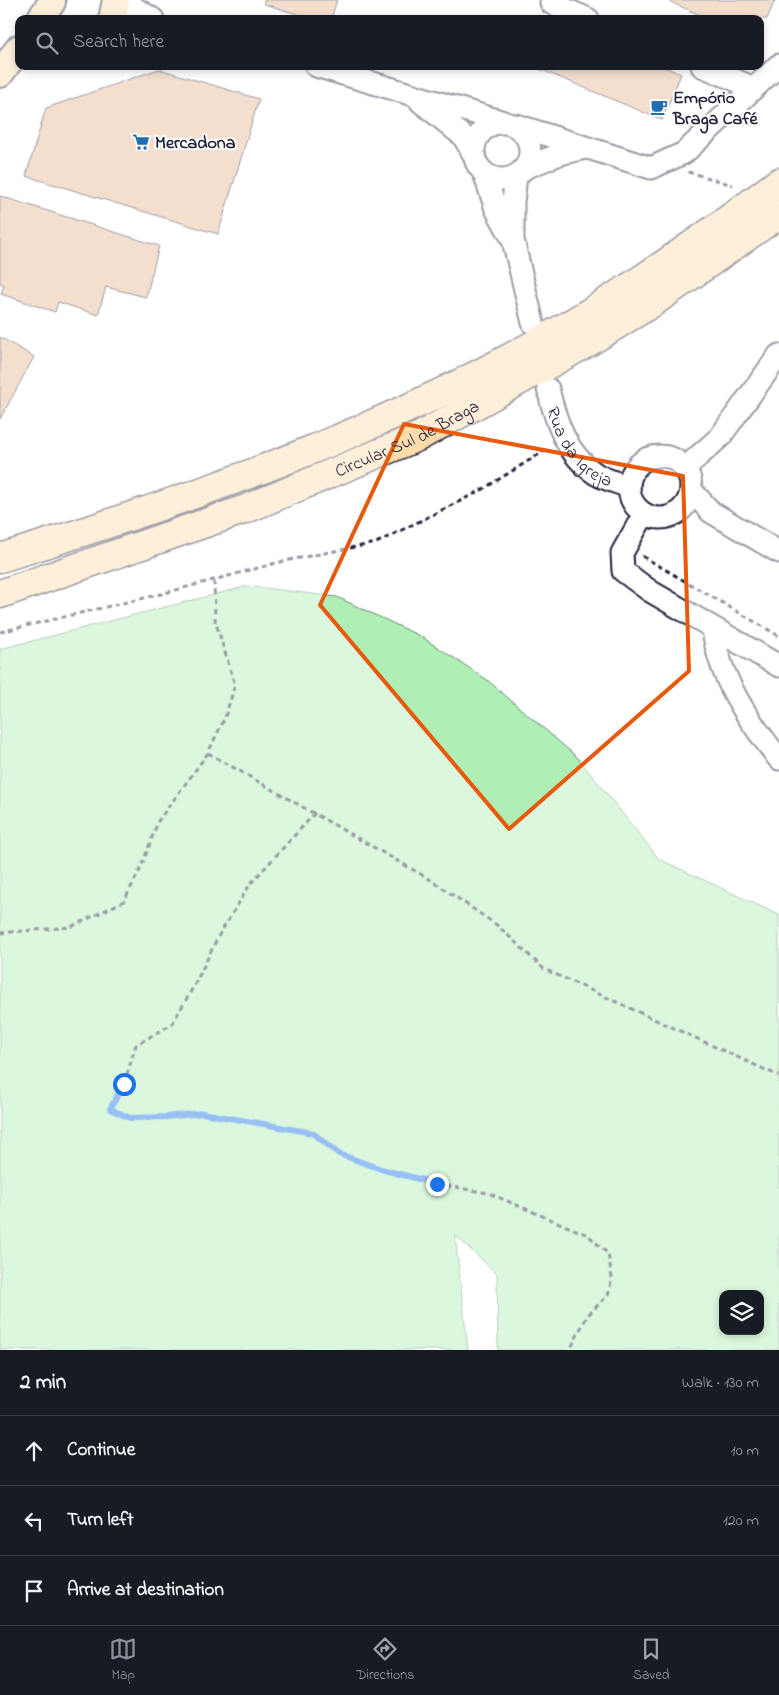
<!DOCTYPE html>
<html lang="en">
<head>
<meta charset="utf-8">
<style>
  body { margin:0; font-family:"Indie Flower",sans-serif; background:#242831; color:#f1f3f6 }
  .controls { position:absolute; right:15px; bottom:15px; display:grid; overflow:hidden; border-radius:10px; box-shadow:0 2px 8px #0003 }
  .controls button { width:45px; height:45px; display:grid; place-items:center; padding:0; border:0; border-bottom:1px solid #363941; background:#171b24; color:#f1f3f6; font:25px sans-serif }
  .stop { position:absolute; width:15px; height:15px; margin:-11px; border:4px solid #1a73e8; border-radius:50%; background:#fff }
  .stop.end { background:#1a73e8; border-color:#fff; box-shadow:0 1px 5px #0008 }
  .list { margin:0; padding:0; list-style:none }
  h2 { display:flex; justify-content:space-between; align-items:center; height:65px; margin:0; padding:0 20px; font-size:21px }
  h2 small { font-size:16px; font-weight:400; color:#9ea1a6 }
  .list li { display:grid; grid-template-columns:32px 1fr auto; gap:15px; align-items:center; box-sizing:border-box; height:70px; padding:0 20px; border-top:1px solid #363941 }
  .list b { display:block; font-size:19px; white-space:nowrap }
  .list em { font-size:16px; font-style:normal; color:#9ea1a6 }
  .icon { flex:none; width:28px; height:28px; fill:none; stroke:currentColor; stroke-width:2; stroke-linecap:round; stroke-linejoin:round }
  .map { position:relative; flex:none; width:779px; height:1350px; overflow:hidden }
  .search { position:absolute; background:#171b24; box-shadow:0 2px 8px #0003; left:15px; right:15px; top:15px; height:55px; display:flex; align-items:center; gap:12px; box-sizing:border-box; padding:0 18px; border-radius:10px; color:#9ea1a6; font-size:19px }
  .sheet { height:275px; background:#171b24 }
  nav { display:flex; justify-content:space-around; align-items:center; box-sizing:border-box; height:70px; border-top:1px solid #363941; background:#171b24; font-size:14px; color:#9ea1a6 }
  nav a { display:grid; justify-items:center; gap:2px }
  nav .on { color:#8c9099 }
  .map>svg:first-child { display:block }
  .green { fill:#afeeb5; stroke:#688878; fill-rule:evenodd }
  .building { fill:#e6b896; stroke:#22223b }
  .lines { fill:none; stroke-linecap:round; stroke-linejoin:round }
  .minor-casing { stroke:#22223b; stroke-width:25 }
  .major-casing { stroke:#22223b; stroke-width:30 }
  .highway-casing { stroke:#22223b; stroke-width:31 }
  .path { stroke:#22223b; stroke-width:3; stroke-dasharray:5 4; stroke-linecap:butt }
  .minor { stroke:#fff; stroke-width:21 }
  .major { stroke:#fbdcab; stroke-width:26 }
  .highway { stroke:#fbdcab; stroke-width:28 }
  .route { stroke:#1a73e8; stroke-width:6 }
  .marked { fill:none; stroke:#e8590c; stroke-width:4; stroke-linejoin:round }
  .labels { text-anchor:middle; stroke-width:4; stroke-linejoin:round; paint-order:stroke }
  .poi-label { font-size:18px; font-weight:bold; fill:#22223b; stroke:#fff; text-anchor:start }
  .street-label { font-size:18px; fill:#22223b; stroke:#fff }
</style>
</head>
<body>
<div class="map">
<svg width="779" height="1350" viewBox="0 0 779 1350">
  <rect width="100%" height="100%" fill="#fff"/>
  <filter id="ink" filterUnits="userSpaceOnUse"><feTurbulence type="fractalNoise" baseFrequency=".02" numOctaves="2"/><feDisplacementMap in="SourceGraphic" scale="10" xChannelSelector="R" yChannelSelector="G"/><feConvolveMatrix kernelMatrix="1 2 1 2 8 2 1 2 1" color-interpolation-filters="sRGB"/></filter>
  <g filter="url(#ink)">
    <path class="green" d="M 248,586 L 337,597 L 422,637 L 486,679 L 578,758 L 659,859 L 779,915 L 779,1350 L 498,1350 L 497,1274 L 455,1235 L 468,1350 L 0,1350 L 0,649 ZM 723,1294 L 760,1294 L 760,1331 L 723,1331 Z"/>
    <g class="building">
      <path d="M 264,0 L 337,0 L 331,19 L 314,19 L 264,4 Z"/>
      <path d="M 666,0 L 775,0 L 767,19 L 709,19 Z"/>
      <path d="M 532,66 L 662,66 L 681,74 L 662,120 Z"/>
      <path d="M 159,69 L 259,99 L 218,234 L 26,176 L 46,108 Z"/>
      <path d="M 0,196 L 159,246 L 146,297 L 106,287 L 98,315 L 58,302 L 55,312 L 1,294 L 4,285 L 0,283 Z"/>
      <path d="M 0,337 L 34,357 L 0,419 Z"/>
    </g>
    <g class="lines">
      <g class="minor-casing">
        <g id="minor">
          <path d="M 121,0 L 153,19"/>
          <path d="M 551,3 L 588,19"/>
          <path d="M 316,66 L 504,122"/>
          <path d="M 702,66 L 754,88"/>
          <path d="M 420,101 L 463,136 L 474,155"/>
          <circle cx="502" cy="151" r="28"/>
          <path d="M 516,125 L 651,168 L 684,153 L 779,65"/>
          <path d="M 525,168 L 560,154 L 585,148"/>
          <path d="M 484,173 L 496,209 L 512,238"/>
          <path d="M 516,176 L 513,202 L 513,240 L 533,323"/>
          <path id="s1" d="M 548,389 C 556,422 566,454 596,474 C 606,480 619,483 629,487"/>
          <circle cx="660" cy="487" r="31"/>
          <path d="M 685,468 L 720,437 L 779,355"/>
          <path d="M 691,490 L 711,512 L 779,552"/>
          <path d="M 644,514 L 622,553 L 623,571 L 650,591 L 779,666"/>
          <path d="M 713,629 C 719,679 749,721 779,759"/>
        </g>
      </g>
      <g class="major-casing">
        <g id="major">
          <path d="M 40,19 L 52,2"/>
          <path d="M 112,19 L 116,0"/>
          <path d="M 0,74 L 19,48"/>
        </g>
      </g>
      <g class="highway-casing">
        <g id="highway">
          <path d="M 0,558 C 193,499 382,432 558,331 C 635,287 708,235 779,182"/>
          <path id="s2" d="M 0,594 L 246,509 L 420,436 L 587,343 L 652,303 L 779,214"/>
        </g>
      </g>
      <g class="path">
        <path d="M 688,172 L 733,185"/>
        <path d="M 642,556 L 779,636"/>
        <path d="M 0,632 L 161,594 L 284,561 L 376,543 L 480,491 L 549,448"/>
        <path d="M 208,753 L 431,880 L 498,926 L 544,969 L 779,1076"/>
        <path d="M 315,813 L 251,883 L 219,935 L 194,986 L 172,1024 L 136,1045 L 124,1084 L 110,1109 L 130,1118 L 166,1117 L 202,1113 L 313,1133 L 339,1154 L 381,1169 L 437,1184 L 488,1193 L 588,1235 L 608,1254 L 612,1278 L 608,1295 L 587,1316 L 570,1350"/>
        <path d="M 0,933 L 71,927 L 124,901 L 141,868 L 158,821 L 208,753 L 225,717 L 235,685 L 215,620 L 214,579"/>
      </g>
      <use href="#minor" class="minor"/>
      <use href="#major" class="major"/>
      <use href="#highway" class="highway"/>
    </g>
  </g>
  <g class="lines" filter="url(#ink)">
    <path class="route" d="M 124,1084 L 110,1109 L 130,1118 L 166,1117 L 202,1113 L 313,1133 L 339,1154 L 381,1169 L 437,1184"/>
  </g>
  <path d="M0 0H779V1350H0ZM 404,424 L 683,476 L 689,671 L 509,829 L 320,605 Z" fill="#fff" fill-opacity=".55" fill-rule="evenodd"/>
  <path class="marked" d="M 404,424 L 683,476 L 689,671 L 509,829 L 320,605 Z"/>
  <defs>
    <g id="cafe-bare" transform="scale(1.35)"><path d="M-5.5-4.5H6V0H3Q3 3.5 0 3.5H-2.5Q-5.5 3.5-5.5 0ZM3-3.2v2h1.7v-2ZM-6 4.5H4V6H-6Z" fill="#1f6fb2" stroke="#fff" stroke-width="2.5" paint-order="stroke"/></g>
    <g id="supermarket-bare" transform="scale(1.35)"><path d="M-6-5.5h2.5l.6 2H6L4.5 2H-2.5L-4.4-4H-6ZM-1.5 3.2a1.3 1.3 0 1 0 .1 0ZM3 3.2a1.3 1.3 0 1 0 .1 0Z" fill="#1f6fb2" stroke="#fff" stroke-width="2.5" paint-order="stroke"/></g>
  </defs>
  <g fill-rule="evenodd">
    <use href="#cafe-bare" x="659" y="107"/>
    <use href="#supermarket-bare" x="141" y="142"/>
  </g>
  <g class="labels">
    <g class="poi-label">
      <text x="673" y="103">Empório<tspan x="673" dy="21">Braga Café</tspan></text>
      <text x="155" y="148">Mercadona</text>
    </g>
    <g class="street-label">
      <text dy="6" stroke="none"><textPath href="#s2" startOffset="436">Circular Sul de Braga</textPath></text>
      <text dy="6" stroke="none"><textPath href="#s1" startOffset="68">Rua da Igreja</textPath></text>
    </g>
  </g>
</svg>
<div class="controls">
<button><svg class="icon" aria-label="layers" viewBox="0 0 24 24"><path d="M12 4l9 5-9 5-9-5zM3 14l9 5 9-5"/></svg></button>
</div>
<div class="stop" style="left:124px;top:1084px"></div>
<div class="stop end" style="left:437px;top:1184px"></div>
<div class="search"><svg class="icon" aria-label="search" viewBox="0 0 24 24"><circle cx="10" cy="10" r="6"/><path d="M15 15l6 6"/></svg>Search here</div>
</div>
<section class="sheet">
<h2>2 min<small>Walk · 130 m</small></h2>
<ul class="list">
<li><svg class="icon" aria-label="ahead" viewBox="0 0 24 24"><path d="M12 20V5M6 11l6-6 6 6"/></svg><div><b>Continue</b></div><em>10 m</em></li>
<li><svg class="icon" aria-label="left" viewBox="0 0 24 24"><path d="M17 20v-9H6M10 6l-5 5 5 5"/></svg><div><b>Turn left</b></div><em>120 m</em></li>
<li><svg class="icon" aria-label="arrive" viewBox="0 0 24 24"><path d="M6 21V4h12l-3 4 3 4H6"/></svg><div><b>Arrive at destination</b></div></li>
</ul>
</section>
<nav>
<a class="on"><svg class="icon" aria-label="map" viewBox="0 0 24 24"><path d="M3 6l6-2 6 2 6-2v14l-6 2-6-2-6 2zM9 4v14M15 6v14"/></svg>Map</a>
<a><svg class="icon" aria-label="directions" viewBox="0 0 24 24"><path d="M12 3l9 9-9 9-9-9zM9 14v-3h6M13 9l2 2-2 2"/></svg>Directions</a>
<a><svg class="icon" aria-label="saved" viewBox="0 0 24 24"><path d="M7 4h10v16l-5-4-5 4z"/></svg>Saved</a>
</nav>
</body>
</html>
